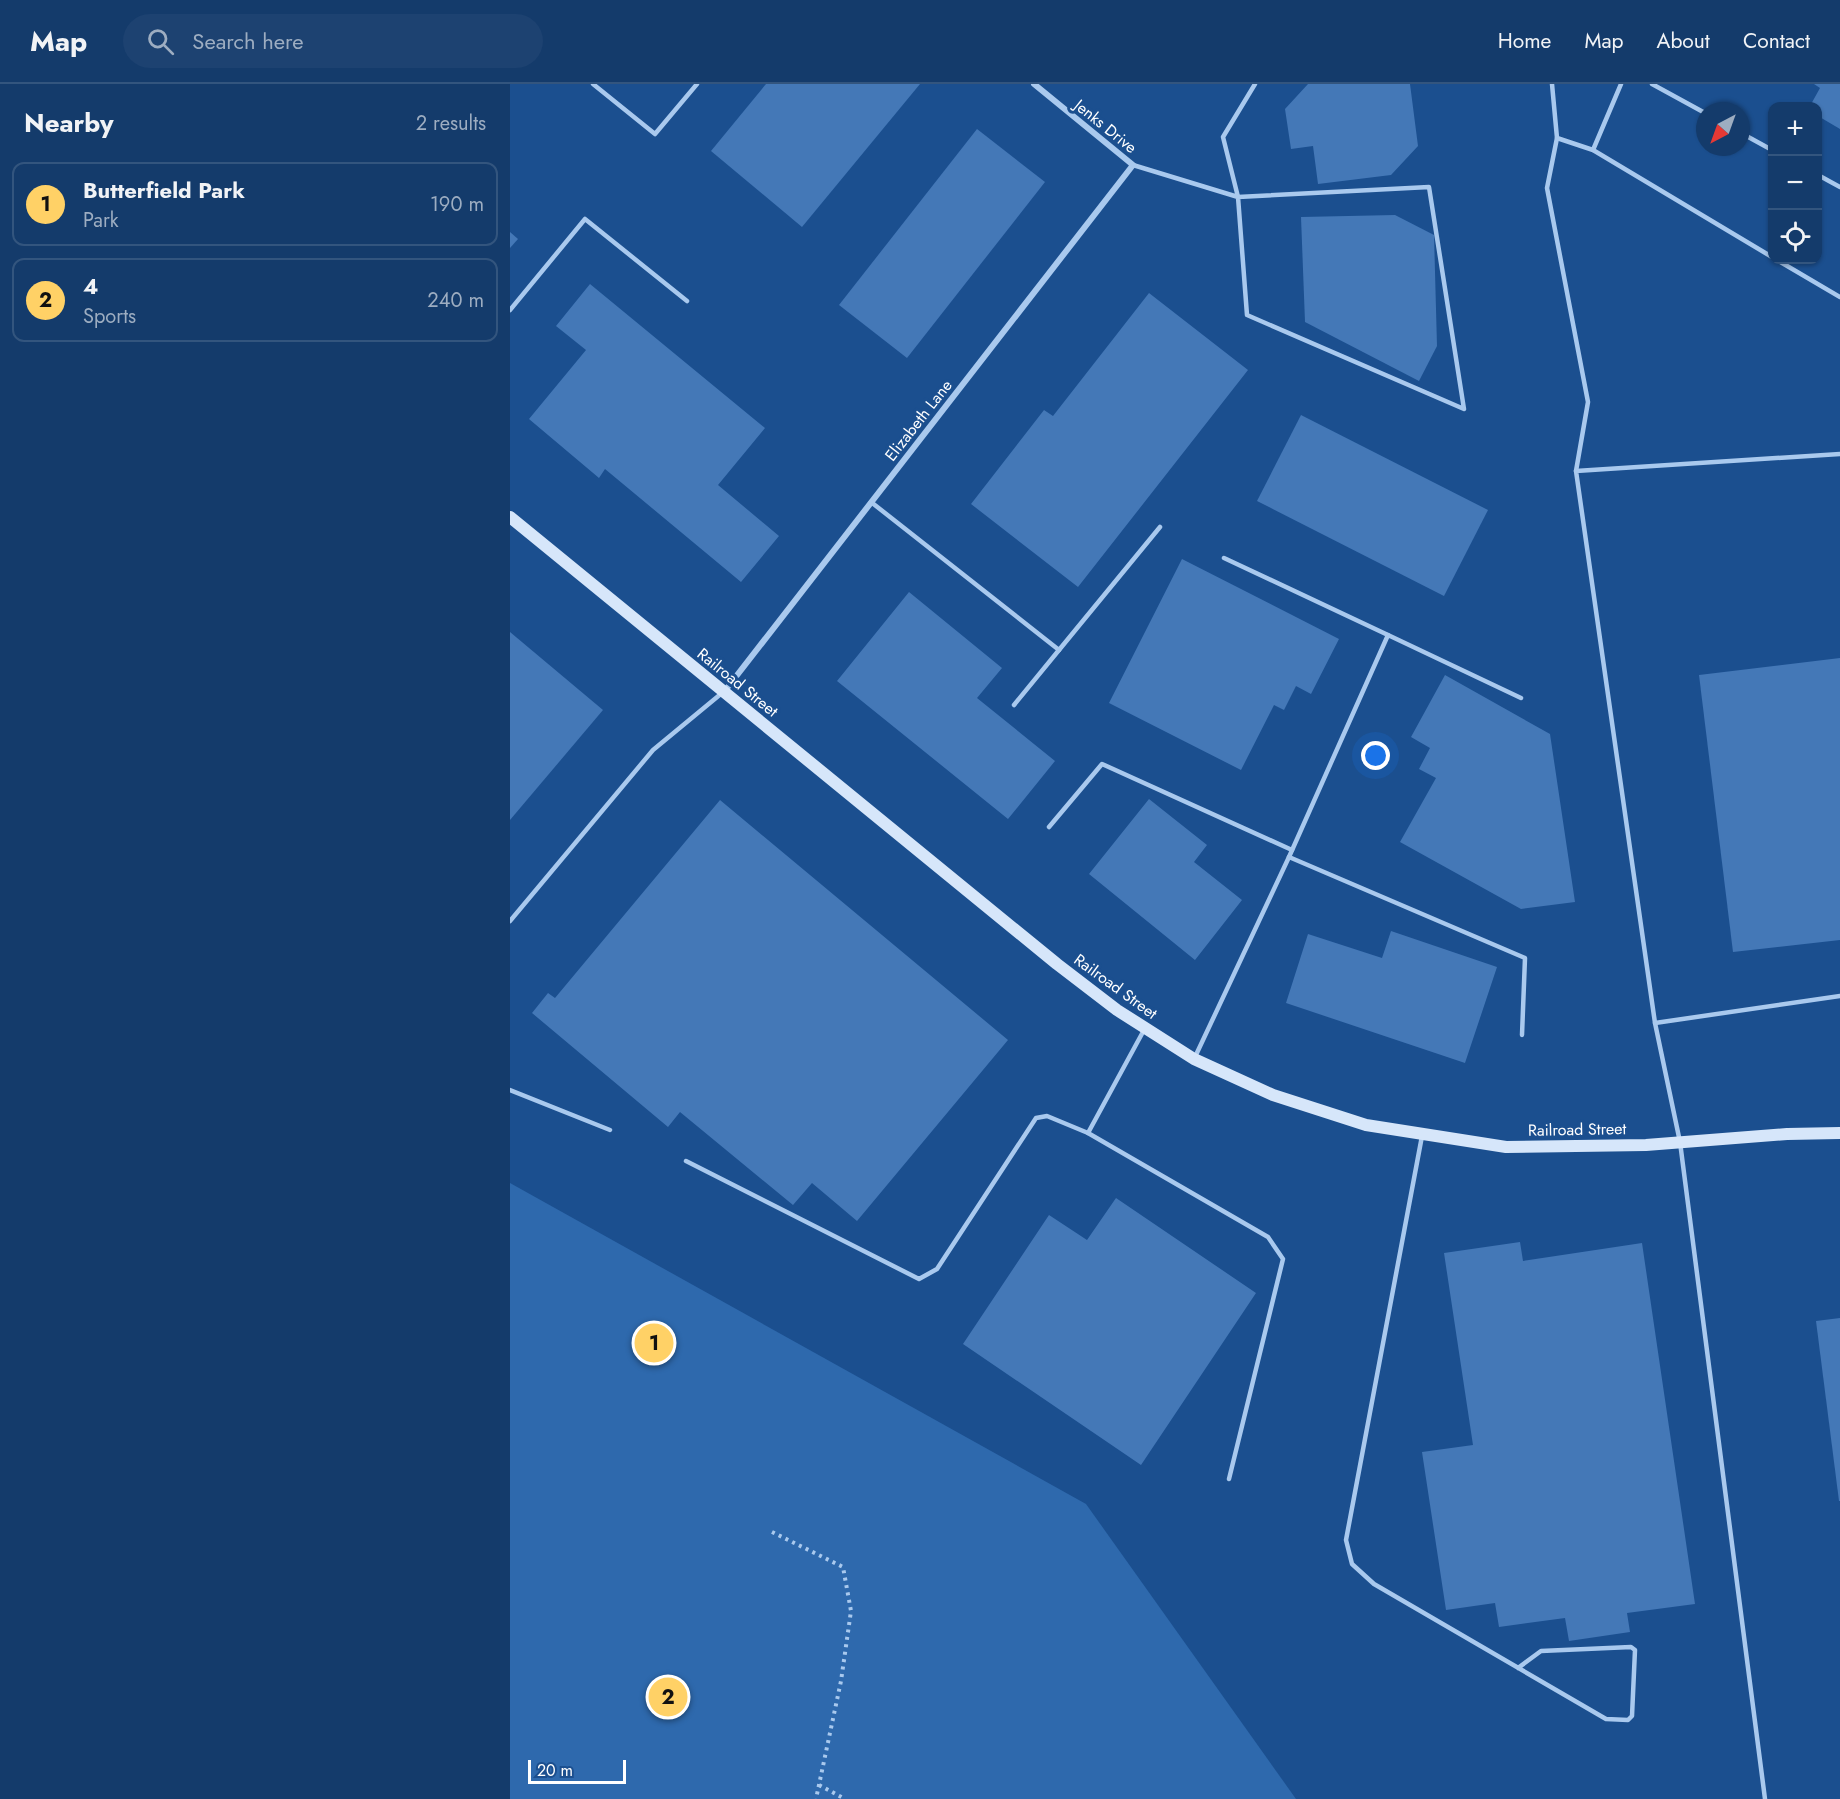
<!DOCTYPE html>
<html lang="en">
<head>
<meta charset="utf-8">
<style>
  body { margin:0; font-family:Jost,sans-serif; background:#1d4271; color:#f1f3f6 }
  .controls { position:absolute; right:18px; top:18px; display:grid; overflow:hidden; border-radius:12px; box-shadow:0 2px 4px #0004 }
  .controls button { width:54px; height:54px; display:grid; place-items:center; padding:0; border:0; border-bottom:2px solid #33557e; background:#143b6b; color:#f1f3f6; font:30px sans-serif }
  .compass { position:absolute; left:1186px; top:18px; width:54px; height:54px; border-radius:50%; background:#143b6b; box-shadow:0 2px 4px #0004; rotate:221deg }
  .scale { position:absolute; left:18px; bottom:15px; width:98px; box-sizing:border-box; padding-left:6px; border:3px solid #fff; border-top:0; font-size:16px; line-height:21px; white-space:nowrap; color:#fff; -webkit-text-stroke:4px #1b4f8f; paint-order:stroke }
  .you { position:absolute; left:866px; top:672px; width:21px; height:21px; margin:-15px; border:4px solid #fff; border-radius:50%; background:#1a73e8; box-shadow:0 0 0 9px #1a73e833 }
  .badge { display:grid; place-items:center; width:39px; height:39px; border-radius:50%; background:#ffd166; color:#111; font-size:20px; font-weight:700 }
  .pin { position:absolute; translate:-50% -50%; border:3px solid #fff; box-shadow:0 2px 6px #0006 }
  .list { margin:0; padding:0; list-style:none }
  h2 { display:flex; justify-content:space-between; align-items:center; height:78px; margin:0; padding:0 24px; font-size:26px }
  h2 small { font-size:20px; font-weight:400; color:#9dadc1 }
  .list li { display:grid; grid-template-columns:39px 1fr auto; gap:18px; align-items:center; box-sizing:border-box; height:84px; margin:0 12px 12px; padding:0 12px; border:2px solid #33557e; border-radius:12px }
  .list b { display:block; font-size:22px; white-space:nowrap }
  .list p { margin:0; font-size:20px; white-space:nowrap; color:#9dadc1 }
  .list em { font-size:20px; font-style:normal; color:#9dadc1 }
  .icon { flex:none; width:33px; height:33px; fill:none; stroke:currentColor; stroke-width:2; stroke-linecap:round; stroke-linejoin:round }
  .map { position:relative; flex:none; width:1330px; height:1715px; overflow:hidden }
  header { display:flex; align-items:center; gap:36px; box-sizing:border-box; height:84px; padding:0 30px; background:#143b6b; border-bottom:2px solid #33557e }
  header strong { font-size:28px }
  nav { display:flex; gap:33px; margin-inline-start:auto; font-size:21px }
  .search { width:420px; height:54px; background:#1d4271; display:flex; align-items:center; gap:15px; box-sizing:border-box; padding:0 21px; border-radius:33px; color:#9dadc1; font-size:22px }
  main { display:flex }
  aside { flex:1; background:#143b6b }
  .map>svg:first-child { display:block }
  .green { fill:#2e69ad }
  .building { fill:#4478b7 }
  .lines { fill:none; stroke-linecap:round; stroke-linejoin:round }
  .path { stroke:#a9c9ee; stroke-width:4; stroke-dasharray:3 4.5; stroke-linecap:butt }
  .lane { stroke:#a9c9ee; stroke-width:4.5 }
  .street { stroke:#a9c9ee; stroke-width:6 }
  .secondary { stroke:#d6e6fa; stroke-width:12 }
  .labels { text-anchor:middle; stroke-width:6; stroke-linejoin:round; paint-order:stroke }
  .street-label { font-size:16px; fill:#fff; stroke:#1b4f8f }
</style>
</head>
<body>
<header>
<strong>Map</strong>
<div class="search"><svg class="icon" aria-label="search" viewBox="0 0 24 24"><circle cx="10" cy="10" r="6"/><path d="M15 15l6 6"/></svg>Search here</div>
<nav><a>Home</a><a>Map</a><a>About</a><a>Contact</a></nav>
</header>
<main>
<aside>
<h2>Nearby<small>2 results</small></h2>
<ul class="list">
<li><span class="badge">1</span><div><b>Butterfield Park</b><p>Park</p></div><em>190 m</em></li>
<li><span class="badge">2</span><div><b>4</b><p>Sports</p></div><em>240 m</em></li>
</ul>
</aside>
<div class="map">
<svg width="1330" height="1715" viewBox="0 0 1330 1715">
  <rect width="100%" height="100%" fill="#1b4f8f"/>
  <path class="green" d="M 0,1099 L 576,1420 L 786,1715 L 0,1715 Z"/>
  <g class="building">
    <path d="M 256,0 L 410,0 L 292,143 L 201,67 Z"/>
    <path d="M 798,0 L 900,0 L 908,62 L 881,91 L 808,100 L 803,62 L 781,65 L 775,25 Z"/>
    <path d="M 1304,0 L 1330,0 L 1330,45 L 1308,32 L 1308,22 L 1300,22 L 1310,4 Z"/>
    <path d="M 467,45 L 535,98 L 397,274 L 329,221 Z"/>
    <path d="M 885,131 L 924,151 L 927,262 L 909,297 L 795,238 L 791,133 Z"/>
    <path d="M 0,148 L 8,155 L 0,164 Z"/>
    <path d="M 80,200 L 255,344 L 208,401 L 269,452 L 231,498 L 95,385 L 89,394 L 19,335 L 76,266 L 46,242 Z"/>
    <path d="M 639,209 L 738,286 L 568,503 L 461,420 L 534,326 L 543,332 Z"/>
    <path d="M 791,331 L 978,426 L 934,512 L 747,417 Z"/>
    <path d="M 672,475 L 829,555 L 801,610 L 786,602 L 774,626 L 764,621 L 731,686 L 599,619 Z"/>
    <path d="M 399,508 L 492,584 L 467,614 L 545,677 L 498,735 L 327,597 Z"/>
    <path d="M 0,548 L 93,626 L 0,736 Z"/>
    <path d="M 1330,574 L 1330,856 L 1223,868 L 1189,591 Z"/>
    <path d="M 935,591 L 1040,650 L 1065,818 L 1011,825 L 890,758 L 926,694 L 909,685 L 920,664 L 901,653 Z"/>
    <path d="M 639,715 L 697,761 L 684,778 L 732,816 L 685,876 L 579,790 Z"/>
    <path d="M 210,716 L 498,956 L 347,1137 L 302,1099 L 283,1121 L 170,1028 L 158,1043 L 22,929 L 38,909 L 45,914 Z"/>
    <path d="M 881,847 L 987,883 L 955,979 L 776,919 L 798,850 L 872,874 Z"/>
    <path d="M 606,1114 L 746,1209 L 631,1381 L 453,1260 L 539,1131 L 577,1156 Z"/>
    <path d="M 1010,1158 L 1013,1177 L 1132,1159 L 1185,1520 L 1117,1529 L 1120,1548 L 1059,1557 L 1055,1534 L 989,1543 L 985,1519 L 936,1526 L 912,1368 L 963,1361 L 934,1169 Z"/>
    <path d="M 1330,1234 L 1330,1417 L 1329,1417 L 1306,1237 Z"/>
  </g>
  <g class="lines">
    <g class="path">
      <path d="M 262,1448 L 333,1483 L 341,1527 L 331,1597 L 306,1715"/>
      <path d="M 309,1701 L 335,1715"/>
    </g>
    <g class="lane">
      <path d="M 83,0 L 145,50 L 187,0"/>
      <path d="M 1042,0 L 1047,54 L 1083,66 L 1262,173"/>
      <path d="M 1142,0 L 1195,29"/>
      <path d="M 1231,49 L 1262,66"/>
      <path d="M 1047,54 L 1037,104 L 1078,318 L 1066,387"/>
      <path d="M 1083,66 L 1111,0"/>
      <path d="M 623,81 L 728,113 L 737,231 L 954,325 L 919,103 L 728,113 L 713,53 L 745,0"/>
      <path d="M 1308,91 L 1330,103"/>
      <path d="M 1267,176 L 1330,213"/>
      <path d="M 0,226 L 75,135 L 177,217"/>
      <path d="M 361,418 L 549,566 L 650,443"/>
      <path d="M 714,474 L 878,551"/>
      <path d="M 504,621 L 549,566"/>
      <path d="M 539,743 L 592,680 L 782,766"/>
      <path d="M 779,773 L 1015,874 L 1012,951"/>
      <path d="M 0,837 L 143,666 L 212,609"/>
      <path d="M 1145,939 L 1330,912"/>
      <path d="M 634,946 L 578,1049 L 758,1153 L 773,1175 L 719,1395"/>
      <path d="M 685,973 L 779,773 L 878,551 L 1011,614"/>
      <path d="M 0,1006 L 100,1046"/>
      <path d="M 912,1052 L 836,1456 L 842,1480 L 864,1500 L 1096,1635 L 1118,1636 L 1122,1632 L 1125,1566 L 1121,1563 L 1031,1567 L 1008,1584"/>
      <path d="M 176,1077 L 409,1195 L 427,1185 L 526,1034 L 537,1032 L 578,1049"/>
      <path d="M 1255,1715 L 1170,1058 L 1145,939 L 1066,387 L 1330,370"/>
    </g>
    <path class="street" d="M 214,608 L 623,81 L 524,0"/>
    <path class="secondary" d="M 0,433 L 547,880 L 607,926 L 684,975 L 763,1011 L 856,1041 L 996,1063 L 1136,1061 L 1277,1050 L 1330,1049"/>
  </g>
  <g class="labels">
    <g class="street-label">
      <text transform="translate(596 42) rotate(39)" y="6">Jenks Drive</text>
      <text transform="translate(408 336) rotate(-52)" y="6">Elizabeth Lane</text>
      <text transform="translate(228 598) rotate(39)" y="6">Railroad Street</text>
      <text transform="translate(606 902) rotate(36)" y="6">Railroad Street</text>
      <text transform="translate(1067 1045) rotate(-1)" y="6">Railroad Street</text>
    </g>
  </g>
</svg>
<div class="controls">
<button>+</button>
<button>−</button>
<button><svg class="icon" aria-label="locate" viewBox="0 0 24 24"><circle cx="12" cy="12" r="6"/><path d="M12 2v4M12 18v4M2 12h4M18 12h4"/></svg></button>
</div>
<svg class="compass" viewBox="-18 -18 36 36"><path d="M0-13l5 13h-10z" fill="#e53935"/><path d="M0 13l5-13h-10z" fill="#9dadc1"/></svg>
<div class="scale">20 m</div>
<div class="you"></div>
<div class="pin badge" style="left:144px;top:1259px">1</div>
<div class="pin badge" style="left:158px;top:1613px">2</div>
</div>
</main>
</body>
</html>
